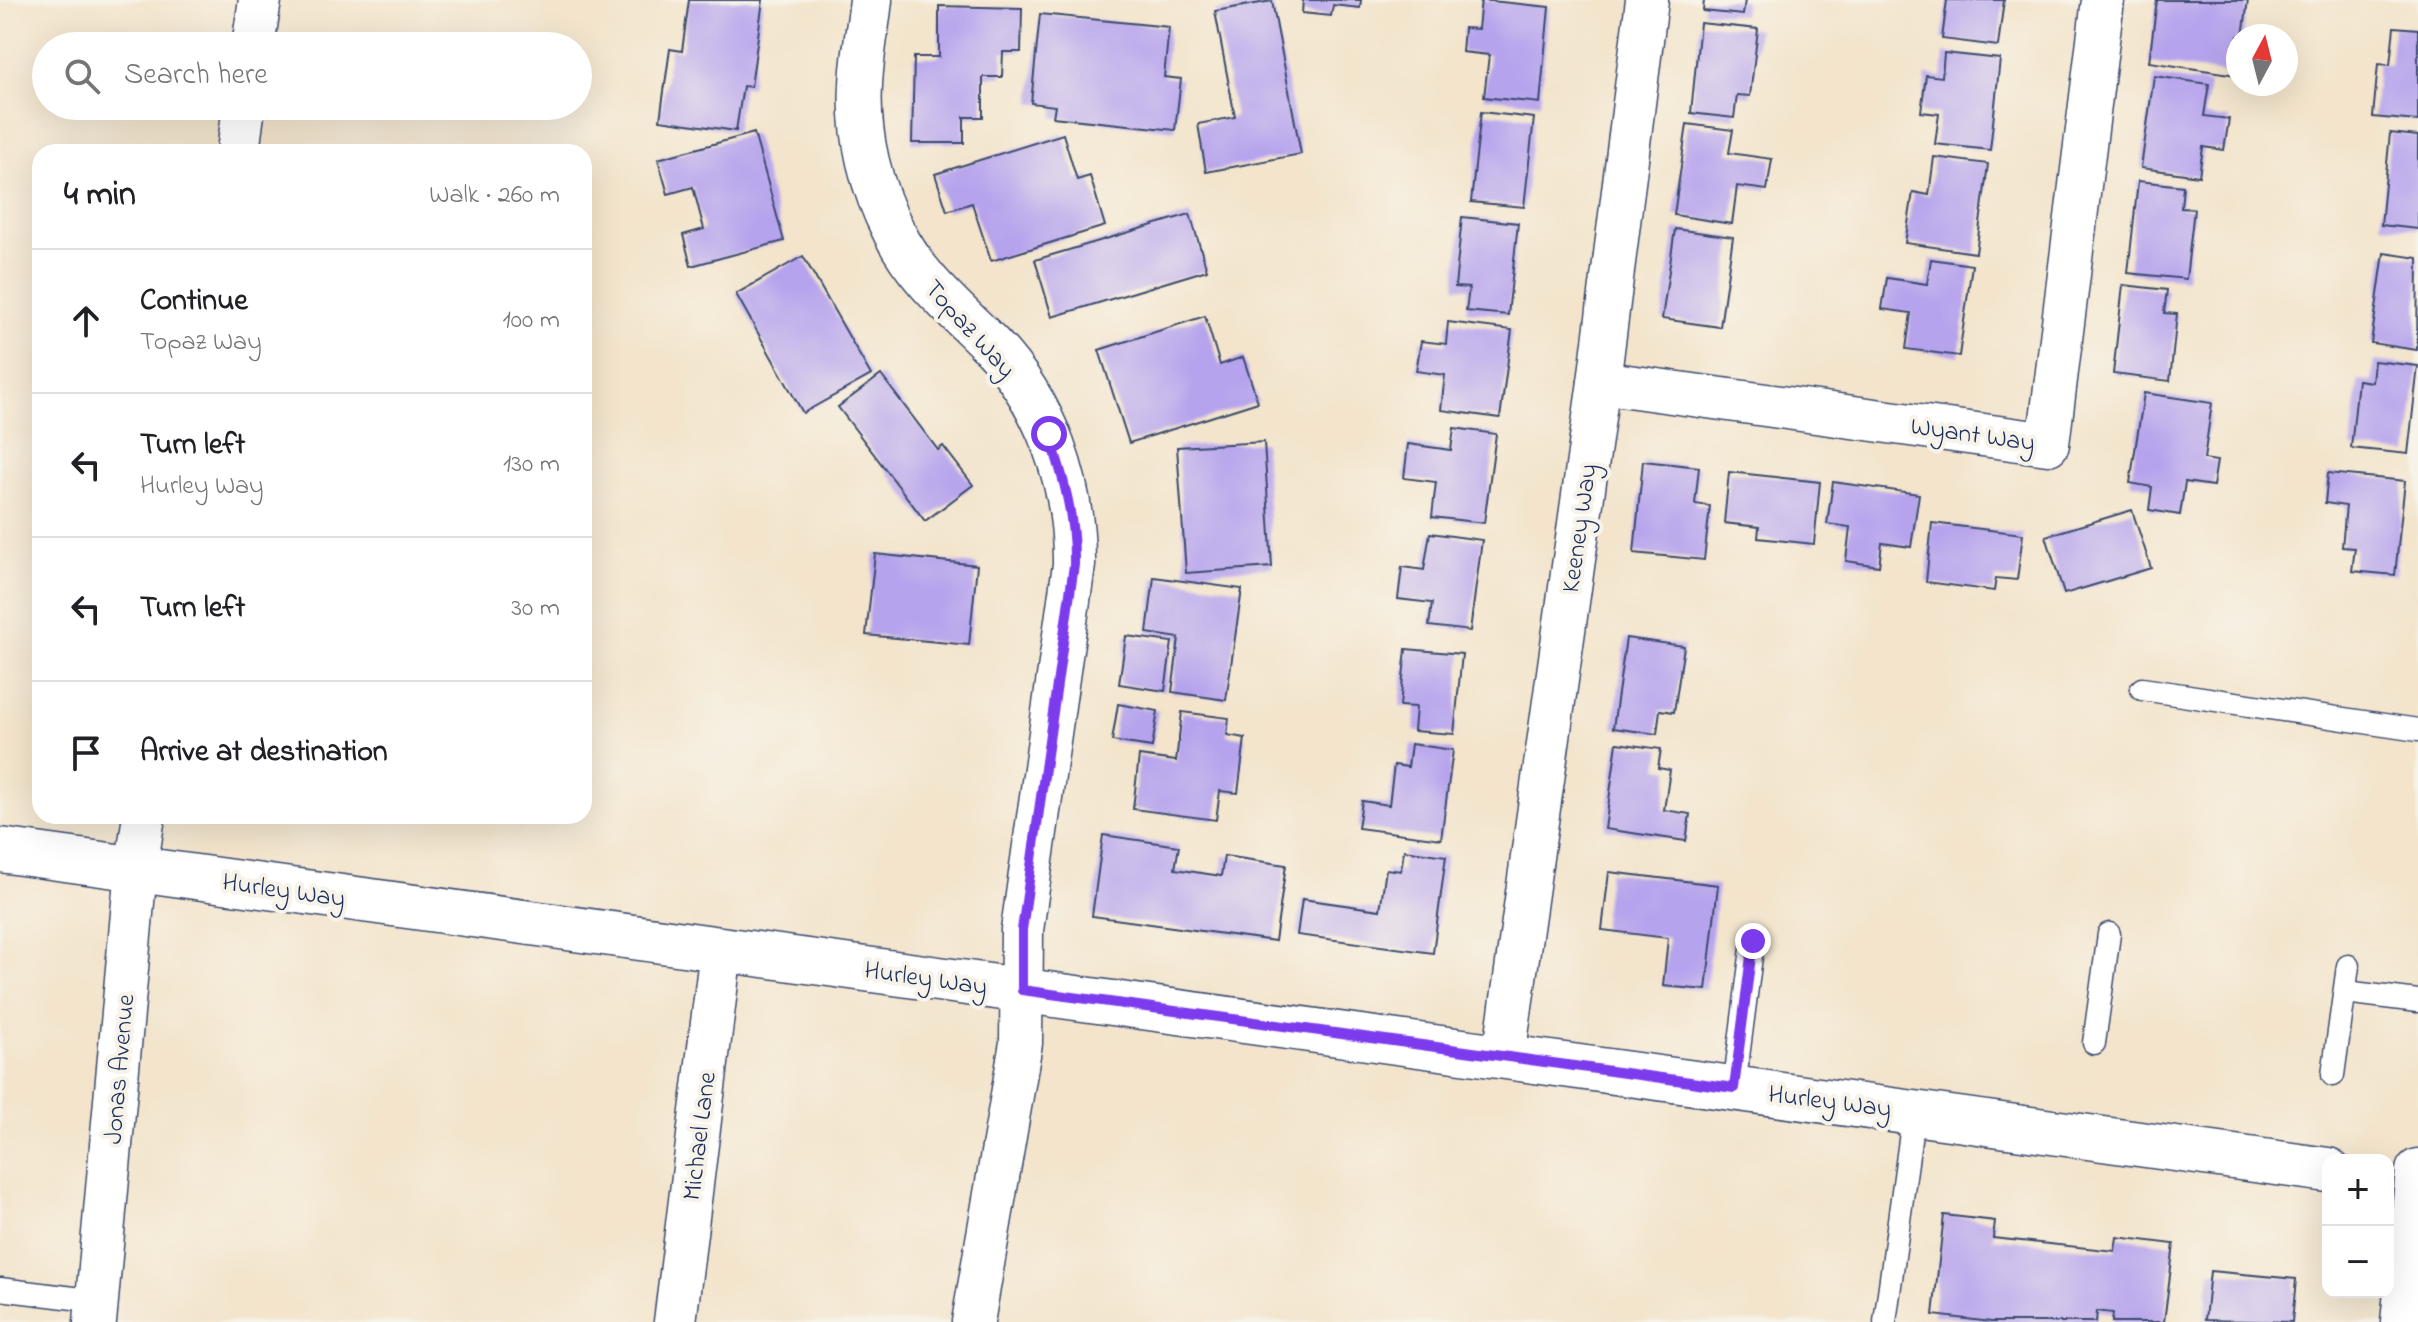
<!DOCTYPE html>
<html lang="en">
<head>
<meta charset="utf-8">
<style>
  body { margin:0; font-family:"Indie Flower",sans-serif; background:#f6f6f6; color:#202124 }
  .controls { position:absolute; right:24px; bottom:24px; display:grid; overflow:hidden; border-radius:16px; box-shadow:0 8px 32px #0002 }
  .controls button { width:72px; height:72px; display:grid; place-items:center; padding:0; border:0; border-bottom:2px solid #e0e0e0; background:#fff; color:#202124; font:40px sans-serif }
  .compass { position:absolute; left:2226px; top:24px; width:72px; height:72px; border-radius:50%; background:#fff; box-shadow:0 8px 32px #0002; rotate:7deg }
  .stop { position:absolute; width:24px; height:24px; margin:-18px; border:6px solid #7c3aed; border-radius:50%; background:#fff }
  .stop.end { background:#7c3aed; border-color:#fff; box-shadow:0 2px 8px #0008 }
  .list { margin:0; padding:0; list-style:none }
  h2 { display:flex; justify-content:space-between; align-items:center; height:104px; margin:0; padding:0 32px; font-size:34px }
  h2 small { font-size:26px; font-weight:400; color:#757577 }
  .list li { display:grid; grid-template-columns:52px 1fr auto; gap:24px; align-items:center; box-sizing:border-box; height:144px; padding:0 32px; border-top:2px solid #e0e0e0 }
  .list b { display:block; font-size:30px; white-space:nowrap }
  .list p { margin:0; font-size:26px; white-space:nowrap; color:#757577 }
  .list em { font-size:26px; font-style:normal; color:#757577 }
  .icon { flex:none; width:44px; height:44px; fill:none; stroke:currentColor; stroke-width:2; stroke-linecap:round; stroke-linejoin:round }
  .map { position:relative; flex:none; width:2418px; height:1322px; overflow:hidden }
  .search { position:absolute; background:#fff; box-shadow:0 8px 32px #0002; left:32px; top:32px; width:560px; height:88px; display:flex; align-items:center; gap:20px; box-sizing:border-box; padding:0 28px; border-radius:44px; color:#757577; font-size:30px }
  .panel { position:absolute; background:#fff; box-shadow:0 8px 32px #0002; left:32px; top:144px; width:560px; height:680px; border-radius:24px }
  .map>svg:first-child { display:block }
  .building { fill:#b6a3ed }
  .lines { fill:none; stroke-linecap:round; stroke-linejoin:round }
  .service-casing { stroke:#3b4a6e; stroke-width:25 }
  .minor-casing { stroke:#3b4a6e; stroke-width:45 }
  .tertiary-casing { stroke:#3b4a6e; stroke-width:47 }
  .service { stroke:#fff; stroke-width:22 }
  .minor { stroke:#fff; stroke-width:42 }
  .tertiary { stroke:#fff; stroke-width:44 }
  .route { stroke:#7c3aed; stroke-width:10 }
  .labels { text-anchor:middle; stroke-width:8; stroke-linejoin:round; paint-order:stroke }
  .street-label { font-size:26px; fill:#1b2f5e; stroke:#f7f3e8 }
</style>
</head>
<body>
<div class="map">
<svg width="2418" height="1322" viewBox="0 0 2418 1322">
  <rect width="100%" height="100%" fill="#f7f3e8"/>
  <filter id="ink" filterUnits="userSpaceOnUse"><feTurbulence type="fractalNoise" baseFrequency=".0125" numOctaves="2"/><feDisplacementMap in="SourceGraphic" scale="16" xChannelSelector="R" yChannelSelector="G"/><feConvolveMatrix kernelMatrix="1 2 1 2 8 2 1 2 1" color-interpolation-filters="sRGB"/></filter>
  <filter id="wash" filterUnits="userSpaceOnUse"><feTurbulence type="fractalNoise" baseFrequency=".006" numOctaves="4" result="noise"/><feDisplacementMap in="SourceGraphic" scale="32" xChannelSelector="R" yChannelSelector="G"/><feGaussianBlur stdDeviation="1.8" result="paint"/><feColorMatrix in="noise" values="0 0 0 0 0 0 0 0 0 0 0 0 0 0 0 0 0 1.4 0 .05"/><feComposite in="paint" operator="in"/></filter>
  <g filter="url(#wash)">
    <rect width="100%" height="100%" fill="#f3e4cb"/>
    <g id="blocks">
      <g class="building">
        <path d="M 689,0 L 763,0 L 751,87 L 743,86 L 736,131 L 660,120 L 670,49 L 682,51 Z"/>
        <path d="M 1303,0 L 1361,0 L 1360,8 L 1333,5 L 1331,16 L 1302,13 Z"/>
        <path d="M 1481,0 L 1549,7 L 1540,103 L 1484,97 L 1489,55 L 1462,52 L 1464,28 L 1478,29 Z"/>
        <path d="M 1704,0 L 1745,0 L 1743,15 L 1703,11 Z"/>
        <path d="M 1947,0 L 2004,0 L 1998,46 L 1942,39 Z"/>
        <path d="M 2157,0 L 2248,0 L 2243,36 L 2238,36 L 2237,75 L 2149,62 Z"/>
        <path d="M 1272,1 L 1301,154 L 1206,172 L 1198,124 L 1235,117 L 1215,11 Z"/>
        <path d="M 939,6 L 1022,8 L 1021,52 L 1003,52 L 1002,77 L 983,77 L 983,117 L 964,117 L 964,143 L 912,143 L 914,57 L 939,57 Z"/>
        <path d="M 1040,14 L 1169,27 L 1164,77 L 1181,79 L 1175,130 L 1053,117 L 1055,106 L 1031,103 Z"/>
        <path d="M 1700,23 L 1758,29 L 1750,96 L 1737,95 L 1734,118 L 1691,113 Z"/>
        <path d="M 2394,27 L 2418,29 L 2418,121 L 2373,117 L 2378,64 L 2390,65 Z"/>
        <path d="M 1944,53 L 2000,59 L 1990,150 L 1935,144 L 1939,114 L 1921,112 L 1926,75 L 1942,77 Z"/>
        <path d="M 2154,76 L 2209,84 L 2204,116 L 2229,119 L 2224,150 L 2203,147 L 2199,176 L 2141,168 Z"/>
        <path d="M 1481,112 L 1534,118 L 1524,207 L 1471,202 Z"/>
        <path d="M 1687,124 L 1733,130 L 1729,153 L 1772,159 L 1767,190 L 1737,186 L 1732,224 L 1674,215 Z"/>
        <path d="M 754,133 L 784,241 L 691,266 L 683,235 L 704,229 L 693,187 L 668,194 L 658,159 Z"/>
        <path d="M 2390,133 L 2418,136 L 2418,229 L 2381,225 Z"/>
        <path d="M 1063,134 L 1077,180 L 1090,176 L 1105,226 L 991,261 L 972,203 L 947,211 L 935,174 Z"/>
        <path d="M 1934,157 L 1988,164 L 1976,253 L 1905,243 L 1913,192 L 1929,195 Z"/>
        <path d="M 2138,181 L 2183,186 L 2181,208 L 2194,209 L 2186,279 L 2128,273 Z"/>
        <path d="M 1190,214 L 1207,270 L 1052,317 L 1035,260 Z"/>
        <path d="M 1462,217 L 1518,223 L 1508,315 L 1466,311 L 1469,288 L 1455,287 Z"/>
        <path d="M 1675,229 L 1733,237 L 1720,327 L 1662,319 Z"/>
        <path d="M 2384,253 L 2418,258 L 2417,350 L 2371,343 Z"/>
        <path d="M 803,256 L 871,375 L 803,413 L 736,294 Z"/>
        <path d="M 1931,259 L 1972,265 L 1959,356 L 1906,349 L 1911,313 L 1882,309 L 1887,278 L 1927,284 Z"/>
        <path d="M 2123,285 L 2167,290 L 2164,313 L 2177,314 L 2170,381 L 2113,374 Z"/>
        <path d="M 1205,316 L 1220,365 L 1243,357 L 1258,402 L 1129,443 L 1099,350 Z"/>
        <path d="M 1448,322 L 1512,330 L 1500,418 L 1441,410 L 1445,375 L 1416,371 L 1421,341 L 1446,344 Z"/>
        <path d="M 2374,361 L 2418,366 L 2408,454 L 2351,448 L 2358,380 L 2372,382 Z"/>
        <path d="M 881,375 L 938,450 L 943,446 L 973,485 L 925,521 L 838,407 Z"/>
        <path d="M 2144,393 L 2212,403 L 2204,459 L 2217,461 L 2213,486 L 2185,482 L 2180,515 L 2149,510 L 2152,487 L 2130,483 Z"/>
        <path d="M 1454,428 L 1496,434 L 1484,523 L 1432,517 L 1436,482 L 1404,478 L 1408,444 L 1451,450 Z"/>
        <path d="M 1264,442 L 1272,567 L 1186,573 L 1177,447 Z"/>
        <path d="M 1643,461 L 1699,467 L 1695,504 L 1710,506 L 1704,560 L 1634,553 Z"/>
        <path d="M 1729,472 L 1820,482 L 1814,544 L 1758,538 L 1759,527 L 1724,523 Z"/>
        <path d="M 2328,473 L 2405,481 L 2395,575 L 2352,571 L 2355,548 L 2342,547 L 2346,506 L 2325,503 Z"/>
        <path d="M 1833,482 L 1919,494 L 1911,547 L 1882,543 L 1879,566 L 1846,561 L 1850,527 L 1827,524 Z"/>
        <path d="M 2132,510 L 2151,568 L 2064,594 L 2046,536 Z"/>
        <path d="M 1932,523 L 2023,534 L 2017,580 L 1996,578 L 1994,591 L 1926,582 Z"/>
        <path d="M 1430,533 L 1482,540 L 1470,631 L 1429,626 L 1432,603 L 1398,599 L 1402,567 L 1424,570 Z"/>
        <path d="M 875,554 L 977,565 L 969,645 L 866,635 Z"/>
        <path d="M 1154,577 L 1242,589 L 1226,700 L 1172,692 L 1179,638 L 1147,633 Z"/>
        <path d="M 1126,636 L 1172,642 L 1165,691 L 1119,684 Z"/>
        <path d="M 1626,638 L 1684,646 L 1674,712 L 1660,710 L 1657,734 L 1613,728 Z"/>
        <path d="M 1406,649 L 1462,654 L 1454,734 L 1414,731 L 1416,707 L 1400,706 Z"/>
        <path d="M 1118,704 L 1158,711 L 1152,747 L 1112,741 Z"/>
        <path d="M 1182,712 L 1229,718 L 1227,735 L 1245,738 L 1238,793 L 1220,791 L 1216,820 L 1133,809 L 1139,756 L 1176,761 Z"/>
        <path d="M 1617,743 L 1661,749 L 1658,768 L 1670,770 L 1664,810 L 1690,814 L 1686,841 L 1605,829 Z"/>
        <path d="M 1411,744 L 1453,750 L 1441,839 L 1358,828 L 1362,801 L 1389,805 L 1394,765 L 1408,767 Z"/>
        <path d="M 1103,835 L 1179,846 L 1175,869 L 1221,876 L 1224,856 L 1286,865 L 1275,941 L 1092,916 Z"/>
        <path d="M 1404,850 L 1446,856 L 1433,953 L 1297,935 L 1302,899 L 1380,910 L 1386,869 L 1401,871 Z"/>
        <path d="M 1609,872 L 1718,885 L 1706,990 L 1663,986 L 1668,938 L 1602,930 Z"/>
        <path d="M 1944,1215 L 1995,1221 L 1993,1238 L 2115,1251 L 2117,1237 L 2174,1244 L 2164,1322 L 2112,1322 L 2113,1313 L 2097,1311 L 2096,1322 L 1991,1322 L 1933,1315 Z"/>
        <path d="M 2210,1271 L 2296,1279 L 2292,1322 L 2205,1320 Z"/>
      </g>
    </g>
  </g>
  <g filter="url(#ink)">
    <use href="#blocks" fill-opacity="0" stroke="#3b4a6e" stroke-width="2"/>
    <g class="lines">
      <g class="service-casing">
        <g id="service">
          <path d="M 2142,689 L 2418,730"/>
          <path d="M 2345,992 L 2418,1001"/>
          <path d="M 2094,1043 L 2109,934"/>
          <path d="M 2333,1075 L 2348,966"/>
          <path d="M 1734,1088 L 1753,941"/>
          <path d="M 0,1289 L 98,1301"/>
          <path d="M 1885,1322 L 1914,1111"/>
        </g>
      </g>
      <g class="minor-casing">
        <g id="minor">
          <path d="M 871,0 C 868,28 862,57 861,85 C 858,135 871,188 894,232 C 916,277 954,308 989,343 C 1046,401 1075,484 1074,565 L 1022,930 L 1021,1043 L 973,1322"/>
          <path d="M 253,46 L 260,0"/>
          <path d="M 238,152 L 244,106"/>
          <path d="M 1599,382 L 2048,444 L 2103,0"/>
          <path d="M 1504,1056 L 1599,382 L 1647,0"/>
          <path d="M 95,1322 L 136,869 L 144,816"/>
          <path d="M 675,1322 L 721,950"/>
        </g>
      </g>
      <g class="tertiary-casing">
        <g id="tertiary">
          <path d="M 0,850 L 2328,1170"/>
          <path d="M 2403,1322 L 2418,1171"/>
        </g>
      </g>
      <use href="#service" class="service"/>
      <use href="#minor" class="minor"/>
      <use href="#tertiary" class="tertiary"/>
    </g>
  </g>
  <g class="lines" filter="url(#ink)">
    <path class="route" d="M 1049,434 C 1064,478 1075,518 1074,565 L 1022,930 L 1022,990 L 1734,1088 L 1753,941"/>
  </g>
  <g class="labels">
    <g class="street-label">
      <text transform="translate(971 328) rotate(48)" y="9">Topaz Way</text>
      <text transform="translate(1973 433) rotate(8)" y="9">Wyant Way</text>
      <text transform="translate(1578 528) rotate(-82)" y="9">Keeney Way</text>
      <text transform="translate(284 889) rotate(8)" y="9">Hurley Way</text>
      <text transform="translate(926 977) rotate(8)" y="9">Hurley Way</text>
      <text transform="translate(118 1069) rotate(-85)" y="9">Jonas Avenue</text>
      <text transform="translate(1830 1100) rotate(7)" y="9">Hurley Way</text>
      <text transform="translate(698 1136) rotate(-83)" y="9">Michael Lane</text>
    </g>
  </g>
</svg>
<div class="controls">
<button>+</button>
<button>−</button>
</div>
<svg class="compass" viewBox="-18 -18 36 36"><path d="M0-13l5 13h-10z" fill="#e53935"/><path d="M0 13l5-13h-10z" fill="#757577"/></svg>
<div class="stop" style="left:1049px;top:434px"></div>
<div class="stop end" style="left:1753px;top:941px"></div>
<div class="search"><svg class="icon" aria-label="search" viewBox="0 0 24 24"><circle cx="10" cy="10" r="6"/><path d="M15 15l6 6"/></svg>Search here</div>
<section class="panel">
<h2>4 min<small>Walk · 260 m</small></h2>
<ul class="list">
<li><svg class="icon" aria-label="ahead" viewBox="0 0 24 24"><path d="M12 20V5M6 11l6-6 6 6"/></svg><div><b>Continue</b><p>Topaz Way</p></div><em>100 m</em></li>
<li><svg class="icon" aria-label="left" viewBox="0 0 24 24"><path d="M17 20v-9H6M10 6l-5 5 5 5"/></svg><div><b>Turn left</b><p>Hurley Way</p></div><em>130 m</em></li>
<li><svg class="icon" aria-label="left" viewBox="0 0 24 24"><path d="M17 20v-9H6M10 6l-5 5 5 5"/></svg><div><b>Turn left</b></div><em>30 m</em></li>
<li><svg class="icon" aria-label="arrive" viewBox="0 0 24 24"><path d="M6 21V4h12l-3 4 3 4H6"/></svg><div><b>Arrive at destination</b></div></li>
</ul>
</section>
</div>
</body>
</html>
